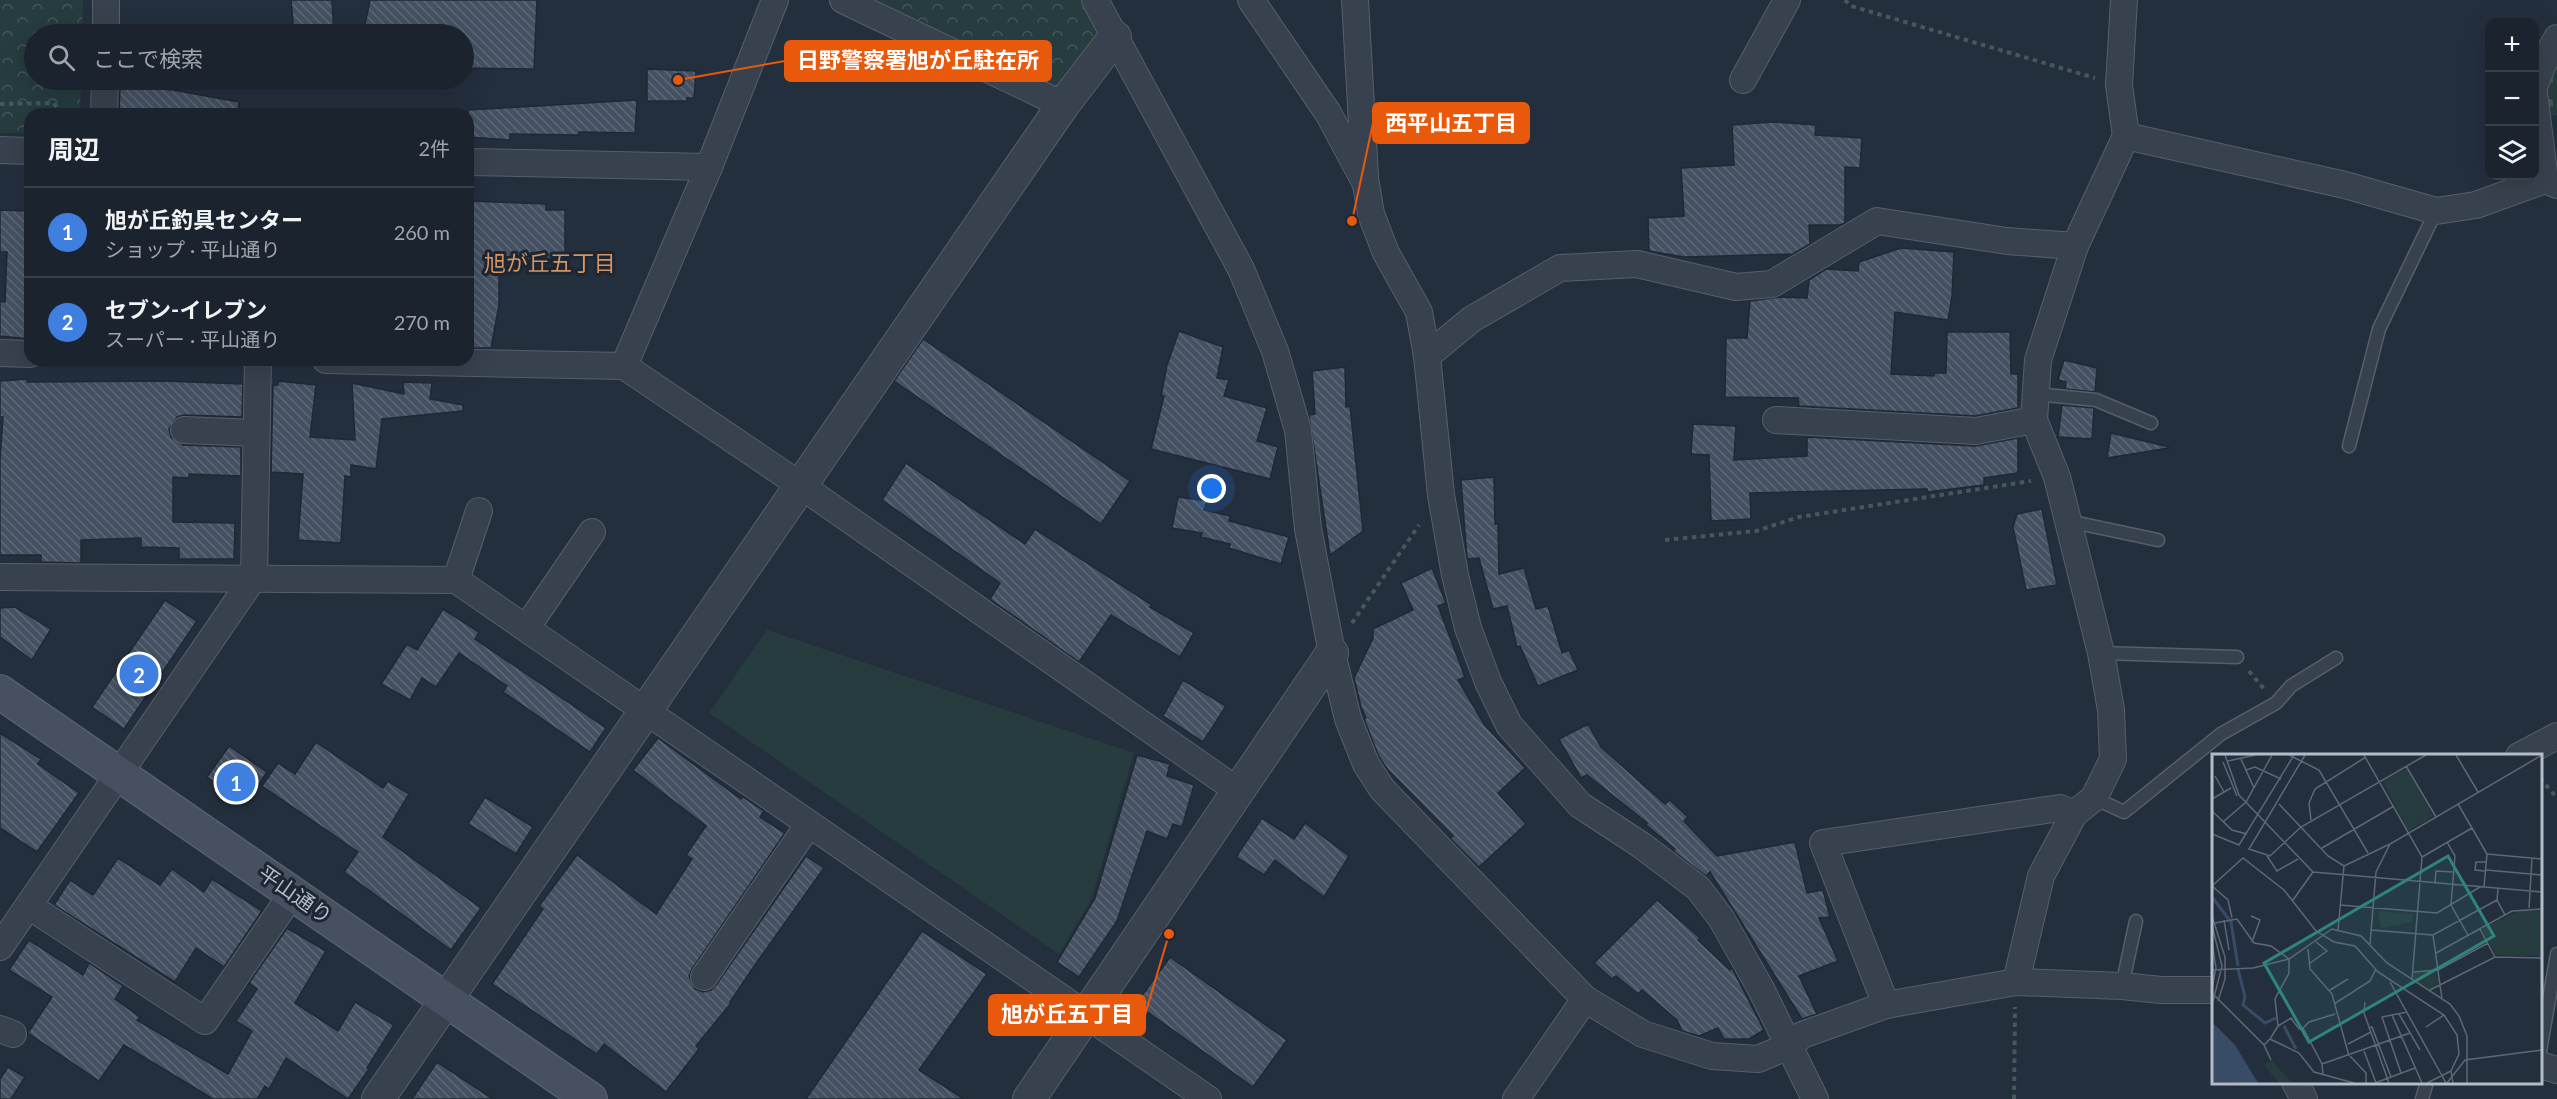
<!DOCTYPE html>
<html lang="ja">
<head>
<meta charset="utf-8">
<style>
  body { margin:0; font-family:Lato,"Noto Sans JP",sans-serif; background:#282f3a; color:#f1f3f6 }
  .controls { position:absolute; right:18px; top:18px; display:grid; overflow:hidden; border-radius:12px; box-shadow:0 6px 24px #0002 }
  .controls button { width:54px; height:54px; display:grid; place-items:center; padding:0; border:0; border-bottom:2px solid #39404a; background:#1b232e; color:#f1f3f6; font:30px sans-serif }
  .you { position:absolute; left:1212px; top:489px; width:21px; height:21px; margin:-15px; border:4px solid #fff; border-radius:50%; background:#1a73e8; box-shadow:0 0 0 9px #1a73e833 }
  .badge { display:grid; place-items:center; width:39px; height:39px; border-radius:50%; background:#ea580c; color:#fff; font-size:20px; font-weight:700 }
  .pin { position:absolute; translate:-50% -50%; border:3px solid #fff; box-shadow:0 2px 6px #0006 }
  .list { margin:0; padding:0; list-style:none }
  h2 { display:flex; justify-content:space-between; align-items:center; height:78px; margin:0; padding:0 24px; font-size:26px }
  h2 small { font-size:20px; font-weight:400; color:#a0a4aa }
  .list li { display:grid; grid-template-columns:39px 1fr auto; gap:18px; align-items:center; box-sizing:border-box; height:90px; padding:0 24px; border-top:2px solid #39404a }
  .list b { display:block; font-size:22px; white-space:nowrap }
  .list p { margin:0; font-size:20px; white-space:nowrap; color:#a0a4aa }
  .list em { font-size:20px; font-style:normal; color:#a0a4aa }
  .icon { flex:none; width:33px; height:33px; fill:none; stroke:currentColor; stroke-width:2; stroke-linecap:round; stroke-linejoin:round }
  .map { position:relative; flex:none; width:2557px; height:1099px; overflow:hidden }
  .search { position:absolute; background:#1b232e; box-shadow:0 6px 24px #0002; left:24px; top:24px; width:450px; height:66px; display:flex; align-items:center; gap:15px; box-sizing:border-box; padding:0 21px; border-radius:33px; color:#a0a4aa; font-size:22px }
  .panel { position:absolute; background:#1b232e; box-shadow:0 6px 24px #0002; left:24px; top:108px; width:450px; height:258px; border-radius:18px }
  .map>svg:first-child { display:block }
  .grass { fill:#263c3f }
  .forest { fill:url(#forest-crowns) }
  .cemetery { fill:url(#cemetery-stones) }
  .building { fill:url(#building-back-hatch); stroke:#1f2835; stroke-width:1.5 }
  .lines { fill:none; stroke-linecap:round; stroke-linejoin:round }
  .service-casing { stroke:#565f6c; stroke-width:15 }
  .minor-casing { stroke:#565f6c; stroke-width:28 }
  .tertiary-casing { stroke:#565f6c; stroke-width:34 }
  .secondary-casing { stroke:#565f6c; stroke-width:36 }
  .path { stroke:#44595c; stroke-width:4; stroke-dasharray:4.5 4.5; stroke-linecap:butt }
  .service { stroke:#38414e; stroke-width:12 }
  .minor { stroke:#38414e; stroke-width:26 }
  .tertiary { stroke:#38414e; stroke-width:32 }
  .secondary { stroke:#465061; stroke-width:33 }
  .labels { text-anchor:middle; stroke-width:6; stroke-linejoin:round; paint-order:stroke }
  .street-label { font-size:21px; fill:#b4bcc9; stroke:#1d2633 }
  .neighbourhood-label { font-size:22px; fill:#d59563; stroke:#1d2633 }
  .inset-river { fill:none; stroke:#394c67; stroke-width:3 }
  .inset-road { fill:none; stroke:#5e6776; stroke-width:1.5 }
  .view { fill:#308480; fill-opacity:0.15; stroke:#308480; stroke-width:3 }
  .inset-edge { fill:none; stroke:#b4bcc9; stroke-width:3 }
  .leader { fill:none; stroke:#e8590c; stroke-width:2 }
  .callout-dot { fill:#e8590c; stroke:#1d2633; stroke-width:2 }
  .callout { fill:#e8590c; stroke:#e8590c; stroke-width:2 }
  .callout-label { font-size:22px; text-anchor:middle; font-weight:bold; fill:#fff }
</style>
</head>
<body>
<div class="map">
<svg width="2557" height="1099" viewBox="0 0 2557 1099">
  <defs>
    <pattern id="forest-crowns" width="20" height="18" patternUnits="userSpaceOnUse" patternTransform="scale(1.5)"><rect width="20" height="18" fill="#263c3f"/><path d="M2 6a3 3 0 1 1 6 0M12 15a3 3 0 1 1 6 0" fill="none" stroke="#435659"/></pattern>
    <pattern id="cemetery-stones" width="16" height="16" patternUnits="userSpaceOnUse" patternTransform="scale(1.5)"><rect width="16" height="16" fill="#263c3f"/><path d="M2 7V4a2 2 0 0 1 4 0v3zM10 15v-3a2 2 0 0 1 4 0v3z" fill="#435659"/></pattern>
    <pattern id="building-back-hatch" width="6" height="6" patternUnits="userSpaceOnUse" patternTransform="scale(1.5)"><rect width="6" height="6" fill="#455162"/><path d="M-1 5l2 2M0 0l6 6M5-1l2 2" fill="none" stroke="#5d6877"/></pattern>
  </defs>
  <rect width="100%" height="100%" fill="#242f3e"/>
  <path class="grass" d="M 767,630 L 1134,753 L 1092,898 L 1059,954 L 709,713 Z"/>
  <g class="forest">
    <path d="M 0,0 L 83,0 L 82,34 L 34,34 L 34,80 L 81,80 L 80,114 L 30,114 L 30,133 L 0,133 Z"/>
    <path d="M 843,0 L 1095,0 L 1115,37 L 1063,105 Z"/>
  </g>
  <path class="cemetery" d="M 2557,58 L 2557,115 L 2546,116 L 2542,78 Z"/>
  <g class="building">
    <path d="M 291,0 L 332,0 L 334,34 L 294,34 Z"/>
    <path d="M 370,0 L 537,0 L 534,69 L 464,68 L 464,34 L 363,34 Z"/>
    <path d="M 647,69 L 696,71 L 694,98 L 687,98 L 687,101 L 647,101 Z"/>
    <path d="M 120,86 L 173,90 L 239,102 L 238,114 L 119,114 Z"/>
    <path d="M 637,100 L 635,133 L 579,132 L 579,135 L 510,134 L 510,140 L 468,137 L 468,110 Z"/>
    <path d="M 1773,122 L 1816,125 L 1815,135 L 1862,138 L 1860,168 L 1845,167 L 1845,223 L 1840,225 L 1809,225 L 1810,244 L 1793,254 L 1684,257 L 1649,251 L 1648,218 L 1684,216 L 1681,168 L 1734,165 L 1732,125 Z"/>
    <path d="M 468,201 L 546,204 L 546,210 L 565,210 L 565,260 L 499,259 L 499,305 L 491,348 L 468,348 Z"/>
    <path d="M 0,210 L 30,211 L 30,339 L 0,336 L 0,301 L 5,302 L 7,252 L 0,252 Z"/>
    <path d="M 1901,248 L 1954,252 L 1952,297 L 1948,320 L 1895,312 L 1891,374 L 1934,376 L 1934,373 L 1946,373 L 1947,332 L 2010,332 L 2011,374 L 2018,374 L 2018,408 L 1975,416 L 1799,406 L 1798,398 L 1725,397 L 1726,338 L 1747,338 L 1750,301 L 1780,297 L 1807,298 L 1809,280 L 1826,269 L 1858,271 L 1859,262 Z"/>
    <path d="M 1179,331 L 1223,347 L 1217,378 L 1229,380 L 1224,396 L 1267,408 L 1257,441 L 1278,447 L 1270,479 L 1151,449 L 1164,396 L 1161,396 L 1167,365 Z"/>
    <path d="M 923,339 L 1130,481 L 1101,524 L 894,381 Z"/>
    <path d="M 2064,360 L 2097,368 L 2095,392 L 2065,389 L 2066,382 L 2058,380 Z"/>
    <path d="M 1345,367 L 1346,407 L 1350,406 L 1363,531 L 1330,555 L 1309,415 L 1315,414 L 1312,371 Z"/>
    <path d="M 27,379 L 27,382 L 166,381 L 243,384 L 242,417 L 184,415 L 177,417 L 169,429 L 171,437 L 183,445 L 241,447 L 241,476 L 189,474 L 189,478 L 173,477 L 173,522 L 235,523 L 234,559 L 179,559 L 179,548 L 141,547 L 141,538 L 81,540 L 81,563 L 41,562 L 41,555 L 0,555 L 0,459 L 3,417 L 0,417 L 0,381 Z"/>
    <path d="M 278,381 L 316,385 L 310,437 L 355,440 L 352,383 L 404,394 L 403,382 L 432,383 L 430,399 L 463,405 L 463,411 L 382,419 L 376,469 L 351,465 L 351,477 L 345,476 L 341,543 L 298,540 L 303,474 L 271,472 L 273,385 L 278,385 Z"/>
    <path d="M 2062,405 L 2094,408 L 2092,439 L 2058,437 Z"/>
    <path d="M 1693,424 L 1736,426 L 1734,460 L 1807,456 L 1807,437 L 1975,446 L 2018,438 L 2018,473 L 1984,478 L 1984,485 L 1927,492 L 1927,489 L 1750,493 L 1751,519 L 1711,521 L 1709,455 L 1691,454 Z"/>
    <path d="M 2111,433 L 2169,447 L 2169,448 L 2107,458 Z"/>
    <path d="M 906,463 L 1025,544 L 1035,529 L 1152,605 L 1150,607 L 1194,633 L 1180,657 L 1111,615 L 1079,662 L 990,599 L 1000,583 L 882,500 Z"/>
    <path d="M 1494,477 L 1495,524 L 1498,524 L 1499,574 L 1524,568 L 1536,609 L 1548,606 L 1562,653 L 1569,650 L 1578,670 L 1538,686 L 1520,646 L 1517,647 L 1507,606 L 1493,609 L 1479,558 L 1467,559 L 1461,480 Z"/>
    <path d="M 1178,497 L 1207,501 L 1204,510 L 1230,516 L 1229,521 L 1289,537 L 1281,564 L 1229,548 L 1230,544 L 1201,537 L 1202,533 L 1172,528 Z"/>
    <path d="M 2042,509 L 2057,585 L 2026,590 L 2013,527 L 2017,514 Z"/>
    <path d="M 1432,568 L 1446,603 L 1438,606 L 1465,677 L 1458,680 L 1484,724 L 1525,768 L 1498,793 L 1526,824 L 1479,867 L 1450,838 L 1453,836 L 1388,770 L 1379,757 L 1364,719 L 1366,718 L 1361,707 L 1354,678 L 1373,638 L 1373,629 L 1413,610 L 1401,583 Z"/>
    <path d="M 165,600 L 197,621 L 124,729 L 92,707 Z"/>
    <path d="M 15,607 L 51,629 L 32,660 L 0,637 L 0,608 Z"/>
    <path d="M 443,609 L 479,632 L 475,639 L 606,728 L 590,752 L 503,692 L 507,686 L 459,653 L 436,687 L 422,678 L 410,700 L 381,684 L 407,644 L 417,650 Z"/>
    <path d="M 1183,680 L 1226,706 L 1203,742 L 1163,716 Z"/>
    <path d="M 1588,724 L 1601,747 L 1665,804 L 1670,800 L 1688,817 L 1684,821 L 1717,856 L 1795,842 L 1807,893 L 1823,890 L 1830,917 L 1819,918 L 1838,961 L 1799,976 L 1817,1014 L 1802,1019 L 1710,872 L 1706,876 L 1673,851 L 1675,849 L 1646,825 L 1647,823 L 1587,775 L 1581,778 L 1559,739 Z"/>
    <path d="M 0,733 L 41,759 L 38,764 L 79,793 L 37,852 L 0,828 Z"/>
    <path d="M 658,738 L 741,799 L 743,797 L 764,811 L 760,817 L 785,833 L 692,969 L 689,976 L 695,989 L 703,992 L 711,990 L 716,985 L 806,856 L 824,868 L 757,962 L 730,1002 L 731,1003 L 696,1046 L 699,1049 L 666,1092 L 604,1044 L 597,1054 L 492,984 L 543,909 L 539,906 L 577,855 L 656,914 L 692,859 L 686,855 L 706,826 L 633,770 Z"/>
    <path d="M 316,742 L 383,788 L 388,781 L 409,794 L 383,837 L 481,908 L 451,950 L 344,872 L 358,852 L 262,786 L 278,763 L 295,774 Z"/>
    <path d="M 229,746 L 267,772 L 245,804 L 207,777 Z"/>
    <path d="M 1137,755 L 1170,764 L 1167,776 L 1194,785 L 1182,827 L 1173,824 L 1167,839 L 1147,831 L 1117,921 L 1079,977 L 1057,962 L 1095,898 Z"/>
    <path d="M 485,797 L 533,827 L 516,854 L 468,824 Z"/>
    <path d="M 1262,818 L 1294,839 L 1305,823 L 1349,856 L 1324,897 L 1275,860 L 1264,875 L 1236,857 Z"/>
    <path d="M 118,858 L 160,885 L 172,869 L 204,892 L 212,879 L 262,911 L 224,967 L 196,948 L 175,982 L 54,905 L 70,880 L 93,895 Z"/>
    <path d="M 1657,900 L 1700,938 L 1698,940 L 1730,970 L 1732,968 L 1764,1030 L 1749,1039 L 1724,1039 L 1718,1028 L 1699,1036 L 1682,1031 L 1677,1020 L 1642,990 L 1638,994 L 1616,976 L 1612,979 L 1594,963 Z"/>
    <path d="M 287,928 L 326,951 L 295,1003 L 338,1031 L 355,1002 L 394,1025 L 367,1068 L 369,1069 L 348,1099 L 286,1058 L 269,1089 L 265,1086 L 257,1099 L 213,1099 L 124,1045 L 99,1081 L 28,1033 L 52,997 L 9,970 L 29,940 L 83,975 L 89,963 L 123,986 L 115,999 L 140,1017 L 137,1020 L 228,1074 L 252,1031 L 236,1021 L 257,989 L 249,983 Z"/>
    <path d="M 922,931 L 987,974 L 919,1070 L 964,1099 L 806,1099 Z"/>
    <path d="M 1170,957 L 1287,1040 L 1253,1087 L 1136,1004 Z"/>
    <path d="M 437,1062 L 493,1099 L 412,1099 Z"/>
    <path d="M 8,1067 L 25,1077 L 11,1099 L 0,1099 L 0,1079 Z"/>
  </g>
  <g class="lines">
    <g class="service-casing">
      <g id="service">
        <path d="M 2036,394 L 2096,400 L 2151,423"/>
        <path d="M 2349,446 L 2379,329 L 2436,211"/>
        <path d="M 2068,521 L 2158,540"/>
        <path d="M 2101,653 L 2237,657"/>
        <path d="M 2094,798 L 2124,812 L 2221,734 L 2276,703 L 2291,686 L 2336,658"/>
        <path d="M 2122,986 L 2136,921"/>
        <path d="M 2540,1051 L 2557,954"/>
        <path d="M 2422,1099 L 2427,1082"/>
      </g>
    </g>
    <g class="minor-casing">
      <g id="minor">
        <path d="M 843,0 L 1063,105"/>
        <path d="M 1095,0 L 1241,269 L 1275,351 L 1298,430 L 1308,529 L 1332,653 L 1348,719 L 1366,764 L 1382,789 L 1585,999 L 1643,1034 L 1712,1056 L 1758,1059 L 1789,1046 L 1802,1035 L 1886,1005 L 2016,982 L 2122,986 L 2161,990 L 2214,990"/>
        <path d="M 1251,0 L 1328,113 L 1366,184 L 1371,214 L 1386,253 L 1419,312 L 1427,356 L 1441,495 L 1455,575 L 1468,628 L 1488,682 L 1509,725 L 1580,805 L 1641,845 L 1698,888 L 1721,918 L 1761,989 L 1815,1099"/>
        <path d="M 1355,0 L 1365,176"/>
        <path d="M 106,34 L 106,0"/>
        <path d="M 1743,80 L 1787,0"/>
        <path d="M 2534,87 L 2542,66 L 2557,38"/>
        <path d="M 2534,93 L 2545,180 L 2557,185"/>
        <path d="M 104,114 L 105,80"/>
        <path d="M 2126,136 L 2345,185 L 2436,211 L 2476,205 L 2545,180"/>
        <path d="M 0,150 L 30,151"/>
        <path d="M 468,162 L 709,167"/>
        <path d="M 0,353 L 30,354"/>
        <path d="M 1427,356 L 1472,319 L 1560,268 L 1637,264 L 1736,287 L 1772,284 L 1877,221 L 2007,241 L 2075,246"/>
        <path d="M 326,360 L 624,366 L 800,485 L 1238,791"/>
        <path d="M 624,366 L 709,167 L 775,0"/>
        <path d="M 1776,420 L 1976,431 L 2034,420"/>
        <path d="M 184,430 L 256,433"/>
        <path d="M 0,577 L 456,580 L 1208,1099"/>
        <path d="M 456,580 L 479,511"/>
        <path d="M 527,627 L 592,532"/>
        <path d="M 2519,756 L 2557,736"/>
        <path d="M 29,906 L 205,1021 L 292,894"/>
        <path d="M 0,947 L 254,577 L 258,360"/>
        <path d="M 704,977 L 809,824"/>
        <path d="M 2016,982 L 2041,876 L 2074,814 L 2094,798 L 2113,759 L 2111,710 L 2101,653 L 2057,477 L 2034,420 L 2038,360 L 2075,246 L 2126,136 L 2119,85 L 2124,0"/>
        <path d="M 1886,1005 L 1823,843 L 2060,808 L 2074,814"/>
        <path d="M 0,1029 L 13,1034"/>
        <path d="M 2540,1065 L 2557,1070"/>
        <path d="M 2295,1082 L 2304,1099"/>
        <path d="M 1516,1099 L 1585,999"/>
      </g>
    </g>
    <g class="tertiary-casing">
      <g id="tertiary">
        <path d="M 378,1099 L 1063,105 L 1115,37"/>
        <path d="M 1029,1099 L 1332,653"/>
      </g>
    </g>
    <g class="secondary-casing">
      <path id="secondary" d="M 0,692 L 590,1099"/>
    </g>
    <g class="path">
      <path d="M 1845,0 L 1851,6 L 2095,78"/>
      <path d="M 0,104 L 53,103 L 64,114"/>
      <path d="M 1665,540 L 1756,531 L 1799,517 L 2031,481"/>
      <path d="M 1352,623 L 1419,525"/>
      <path d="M 2249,671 L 2264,689"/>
      <path d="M 2540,778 L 2557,798"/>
      <path d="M 2014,1099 L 2015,1007"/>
    </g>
    <use href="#service" class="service"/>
    <use href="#minor" class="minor"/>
    <use href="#tertiary" class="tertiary"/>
    <use href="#secondary" class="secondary"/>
  </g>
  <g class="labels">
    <g class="street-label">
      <text transform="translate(295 895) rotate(35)" y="7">平山通り</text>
    </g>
    <g class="neighbourhood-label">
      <text x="550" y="271">旭が丘五丁目</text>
    </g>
  </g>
  <g transform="translate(2212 754)">
    <rect width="330" height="330" fill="#242f3e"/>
    <path d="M 166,157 L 201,160 L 200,168 L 169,174 Z" fill="#263c3f"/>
    <path d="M 194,14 L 221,62 L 196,77 L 171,27 ZM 306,157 L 330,157 L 330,202 L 284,201 L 270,175 ZM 226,216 L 228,231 L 218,236 L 200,225 L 201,218 ZM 59,306 L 68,316 L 81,329 L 67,329 L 52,311 Z" fill="#263c3f"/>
    <path d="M 0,268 L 23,291 L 46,329 L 0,328 Z" fill="#394c67"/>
    <path class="inset-river" d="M 0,143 L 19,168 L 26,212M 26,215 L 33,243 L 31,251 L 53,269 L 64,264M 72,272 L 84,295"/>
    <path class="inset-road" d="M 13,1 L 27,41 L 101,118 L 330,138M 77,1 L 107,16 L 156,99M 93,1 L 37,95 L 58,102 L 89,73 L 214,1M 152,1 L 210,103 L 200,225M 244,1 L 266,38M 29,5 L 42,34M 16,7 L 43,1M 11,8 L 25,42M 194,12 L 224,63M 34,16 L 43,13 L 69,25M 3,22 L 12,38M 0,45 L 19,34M 67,50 L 116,102 L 132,112 L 126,176M 246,50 L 275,100 L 272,133M 0,57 L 20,76 L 35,80M 99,66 L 97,49 L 103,35 L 154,3M 11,68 L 34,48 L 60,1M 0,80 L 27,91 L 82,1M 235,88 L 243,102 L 239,151 L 256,181M 110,94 L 182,52M 275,100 L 330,105M 55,102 L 65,117 L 86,105M 210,103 L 260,74M 132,112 L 178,90M 274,116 L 330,121M 273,117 L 263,116 L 264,108 L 274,108M 223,129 L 224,117 L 242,118M 0,132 L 31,104 L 72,136 L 104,177 L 122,188 L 143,192 L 166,218 L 232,261 L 245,281 L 247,300 L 239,317 L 241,329M 0,132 L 16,146 L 20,164M 286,135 L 285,146 L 293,161M 81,146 L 101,118M 128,151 L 225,159 L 268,133M 317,154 L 320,104M 0,162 L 13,203 L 13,225 L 6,247M 39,162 L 48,166 L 40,188M 12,166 L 17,196M 3,169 L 25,165 L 42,189 L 59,192 L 77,205 L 77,219 L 63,245 L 66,272 L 58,285M 0,171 L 10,212 L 0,251M 268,175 L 283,203M 159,176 L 221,181 L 285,146M 221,181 L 230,245M 0,188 L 4,214 L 0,234M 158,190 L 164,118 L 178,90 L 330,1M 96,195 L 98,215 L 120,240 L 137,302M 224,199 L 300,157 L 330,155M 98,209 L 115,197 L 104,188M 0,216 L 41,214 L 77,205 L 120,175 L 149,182 L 175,209 L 238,250 L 247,262 L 255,282 L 255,329M 201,218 L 226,216 L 276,189M 178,228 L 234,329M 118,236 L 136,225M 218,236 L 283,203 L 330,204M 2,241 L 52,291 L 59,306M 153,248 L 152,259 L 177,329M 122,250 L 158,227 L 164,215M 187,260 L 208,296M 180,261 L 210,329M 66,272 L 79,264 L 87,275 L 91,274 L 110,310 L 111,321M 214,273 L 232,261M 91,274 L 97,268 L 123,260M 157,274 L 160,273 L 179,323M 136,290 L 159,278M 52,291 L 58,285 L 87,299 L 102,318 L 142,329M 152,297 L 164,329M 138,302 L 154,319 L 154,329M 110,310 L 198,279M 189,319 L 170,263 L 195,258M 163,329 L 203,314M 215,329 L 239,317M 235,329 L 253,306 L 330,296"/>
    <path class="view" d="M 236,102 L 282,182 L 97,288 L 52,209 Z"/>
    <rect width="330" height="330" class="inset-edge"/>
  </g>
  <path class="leader" d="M678 80L785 61M1352 221L1373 123M1169 934L1145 1015"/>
  <g class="callout-dot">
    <circle cx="678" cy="80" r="6"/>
    <circle cx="1352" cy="221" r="6"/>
    <circle cx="1169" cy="934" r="6"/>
  </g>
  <g class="callout">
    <rect x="785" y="41" width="266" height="40" rx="6"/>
    <rect x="1373" y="103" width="156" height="40" rx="6"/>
    <rect x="989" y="995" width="156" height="40" rx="6"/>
  </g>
  <g class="callout-label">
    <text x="918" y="68">日野警察署旭が丘駐在所</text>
    <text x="1451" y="131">西平山五丁目</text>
    <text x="1067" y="1022">旭が丘五丁目</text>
  </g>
</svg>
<div class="controls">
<button>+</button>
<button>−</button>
<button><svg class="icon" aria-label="layers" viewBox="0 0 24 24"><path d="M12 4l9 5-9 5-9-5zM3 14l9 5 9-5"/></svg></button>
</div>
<div class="you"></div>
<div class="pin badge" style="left:236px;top:782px;background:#3f7fe0">1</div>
<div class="pin badge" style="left:139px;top:674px;background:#3f7fe0">2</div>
<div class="search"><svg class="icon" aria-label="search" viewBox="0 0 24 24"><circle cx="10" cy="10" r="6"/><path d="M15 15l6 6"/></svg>ここで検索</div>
<section class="panel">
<h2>周辺<small>2件</small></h2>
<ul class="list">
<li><span class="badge" style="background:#3f7fe0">1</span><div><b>旭が丘釣具センター</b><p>ショップ · 平山通り</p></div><em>260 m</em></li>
<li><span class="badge" style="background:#3f7fe0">2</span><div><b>セブン-イレブン</b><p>スーパー · 平山通り</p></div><em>270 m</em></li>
</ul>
</section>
</div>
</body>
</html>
